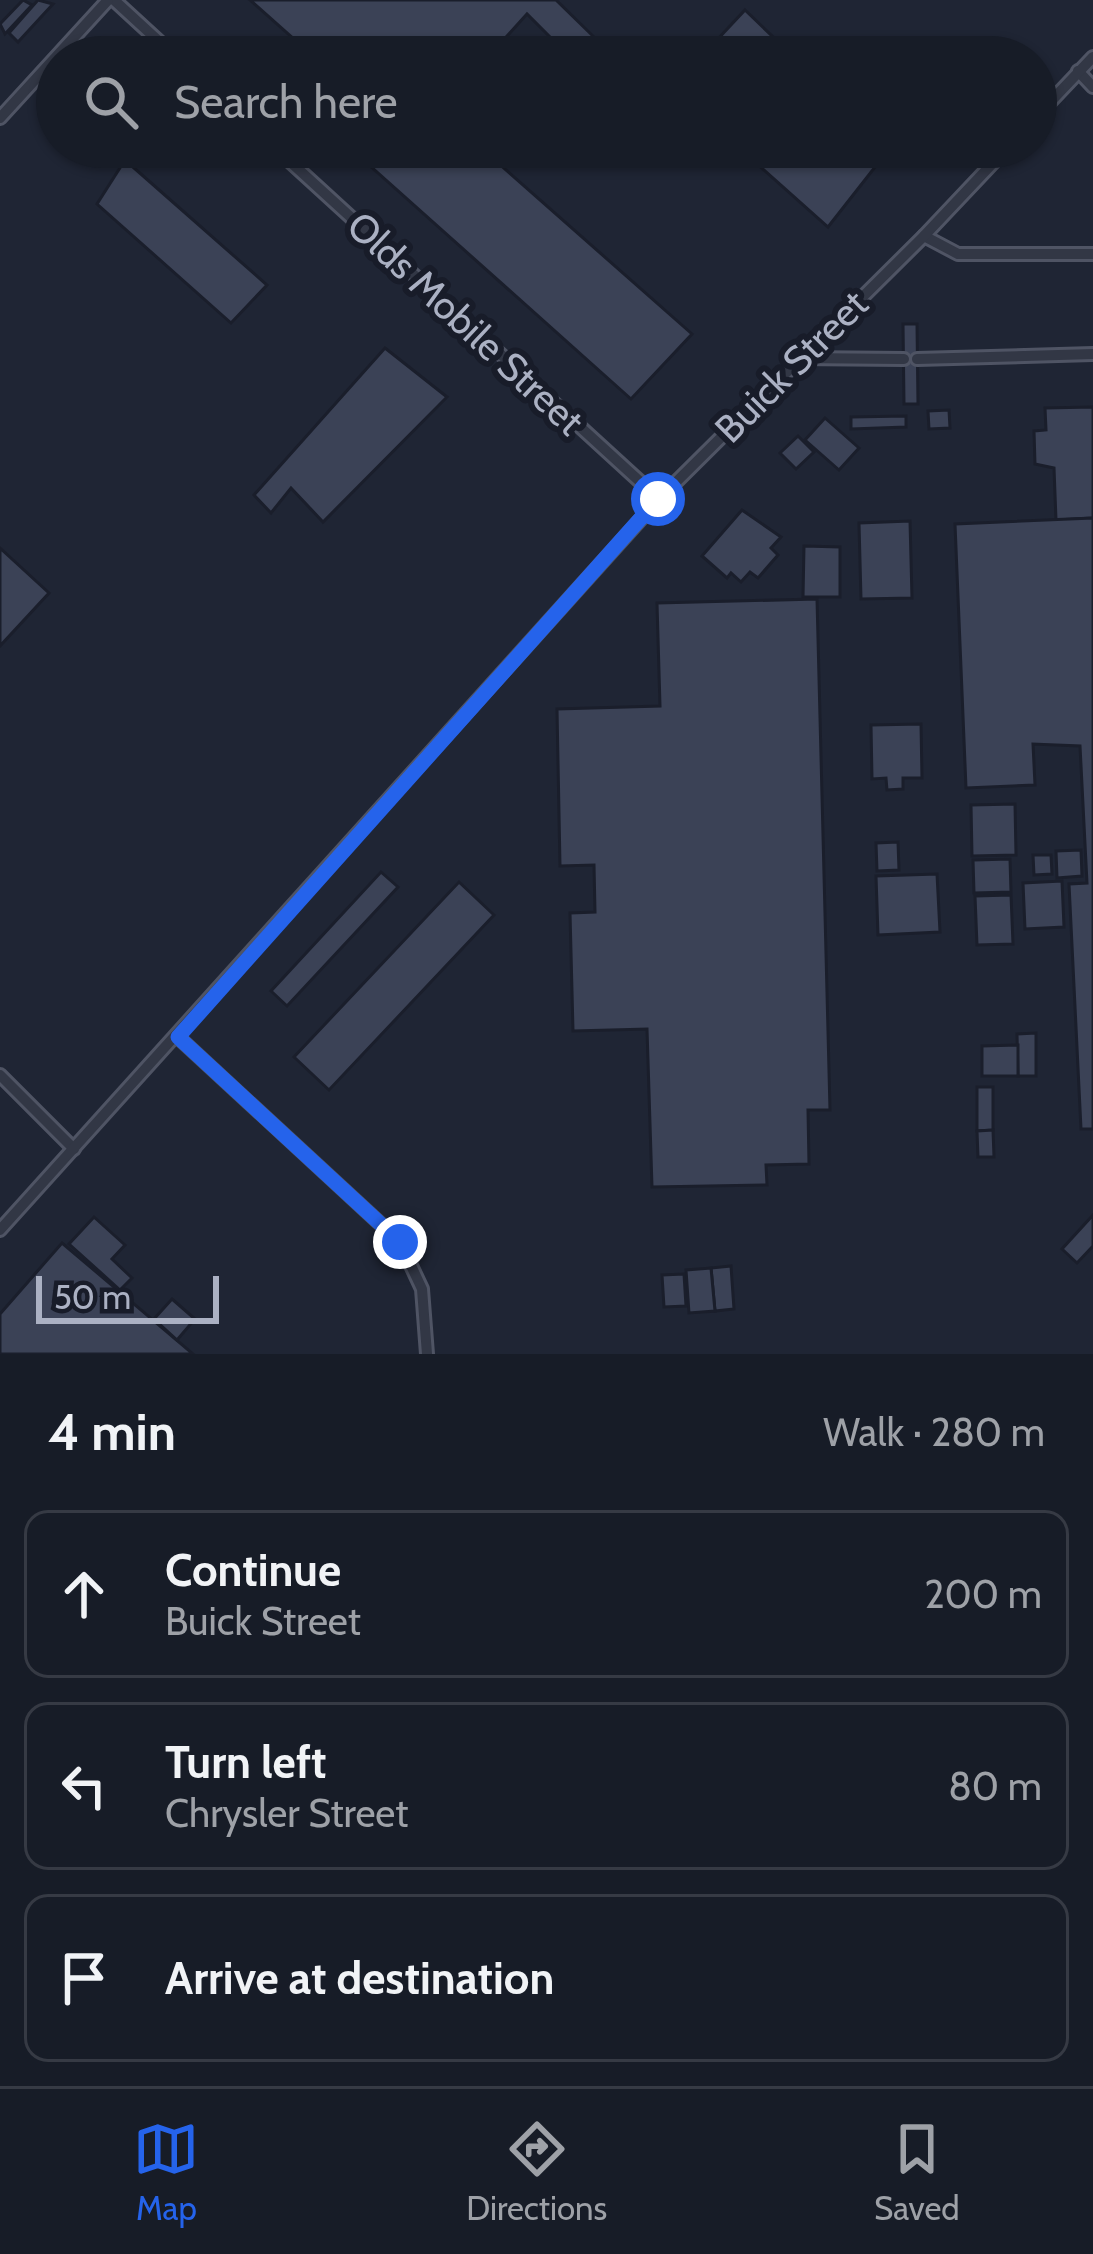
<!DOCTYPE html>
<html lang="en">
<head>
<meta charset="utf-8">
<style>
  body { margin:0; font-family:Cabin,sans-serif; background:#20252f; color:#f1f3f6 }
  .scale { position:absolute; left:36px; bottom:30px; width:183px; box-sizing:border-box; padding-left:12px; border:6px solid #abb1c3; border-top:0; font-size:33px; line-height:42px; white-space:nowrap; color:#abb1c3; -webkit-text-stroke:9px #181c29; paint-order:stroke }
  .stop { position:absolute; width:36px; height:36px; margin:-27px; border:9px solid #2563eb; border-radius:50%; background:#fff }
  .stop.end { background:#2563eb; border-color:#fff; box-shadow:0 3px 12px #0008 }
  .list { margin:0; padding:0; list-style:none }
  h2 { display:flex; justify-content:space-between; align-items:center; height:156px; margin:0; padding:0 48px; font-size:51px }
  h2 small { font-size:39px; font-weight:400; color:#9ea1a7 }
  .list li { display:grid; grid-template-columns:78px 1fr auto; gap:36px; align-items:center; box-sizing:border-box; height:168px; margin:0 24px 24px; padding:0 24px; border:3px solid #363a44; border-radius:24px }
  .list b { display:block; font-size:45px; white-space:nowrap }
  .list p { margin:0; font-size:39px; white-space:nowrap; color:#9ea1a7 }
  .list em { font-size:39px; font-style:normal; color:#9ea1a7 }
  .icon { flex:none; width:66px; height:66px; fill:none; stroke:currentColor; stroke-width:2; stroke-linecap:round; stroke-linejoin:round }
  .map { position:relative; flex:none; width:1093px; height:1354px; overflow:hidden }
  .search { position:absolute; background:#171c27; box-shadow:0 3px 9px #0004; left:36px; right:36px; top:36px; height:132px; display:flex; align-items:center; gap:30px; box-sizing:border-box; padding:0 42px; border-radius:66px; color:#9ea1a7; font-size:45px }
  .sheet { height:732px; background:#171c27 }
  nav { display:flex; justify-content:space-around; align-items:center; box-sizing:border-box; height:168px; border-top:3px solid #363a44; background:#171c27; font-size:33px; color:#9ea1a7 }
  nav a { display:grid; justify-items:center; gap:6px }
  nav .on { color:#2563eb }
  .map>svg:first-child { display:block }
  .building { fill:#3b4256; stroke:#1a1e2b; stroke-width:3 }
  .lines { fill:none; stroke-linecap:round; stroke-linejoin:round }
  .service-casing { stroke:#4f5464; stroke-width:16 }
  .service { stroke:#323745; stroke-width:10 }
  .route { stroke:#2563eb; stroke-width:15 }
  .labels { text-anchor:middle; stroke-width:12; stroke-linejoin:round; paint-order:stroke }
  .street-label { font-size:39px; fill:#abb1c3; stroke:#181c29 }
</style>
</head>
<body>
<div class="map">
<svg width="1093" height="1354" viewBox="0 0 1093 1354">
  <rect width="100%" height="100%" fill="#1f2534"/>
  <g class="building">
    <path d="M 23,0 L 32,5 L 5,34 L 0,24 Z"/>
    <path d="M 38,0 L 53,4 L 18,42 L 9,33 Z"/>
    <path d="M 250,0 L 556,0 L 596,39 L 581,57 L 570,57 L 527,14 L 488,57 L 282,57 L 296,41 Z"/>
    <path d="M 745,10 L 794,57 L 701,57 Z"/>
    <path d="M 349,147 L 480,147 L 692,334 L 631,399 Z"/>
    <path d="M 738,147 L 890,147 L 890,148 L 828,227 Z"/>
    <path d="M 125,160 L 267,285 L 231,323 L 97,204 Z"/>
    <path d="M 903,324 L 917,324 L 918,404 L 904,404 Z"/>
    <path d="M 385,348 L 447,397 L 323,522 L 291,488 L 271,513 L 254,495 Z"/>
    <path d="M 1093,407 L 1093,518 L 1056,520 L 1054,468 L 1035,464 L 1034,431 L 1046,430 L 1045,408 Z"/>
    <path d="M 949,410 L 950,428 L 929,429 L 928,411 Z"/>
    <path d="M 906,416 L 906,427 L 851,429 L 851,417 Z"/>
    <path d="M 825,418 L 859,448 L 839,470 L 805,440 Z"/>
    <path d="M 798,436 L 814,452 L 796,469 L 780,453 Z"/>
    <path d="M 742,510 L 781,537 L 771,548 L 778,555 L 758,578 L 750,572 L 741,582 L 731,573 L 727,578 L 702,556 Z"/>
    <path d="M 1093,518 L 1093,1129 L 1081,1129 L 1069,884 L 1087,883 L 1080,746 L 1033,744 L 1035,785 L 966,788 L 955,524 Z"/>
    <path d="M 910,521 L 912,598 L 861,599 L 859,523 Z"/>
    <path d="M 804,546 L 840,547 L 840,597 L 803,597 Z"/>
    <path d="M 0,548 L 49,593 L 0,646 Z"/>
    <path d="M 817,599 L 830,1110 L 808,1110 L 809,1164 L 766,1165 L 767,1185 L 652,1187 L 647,1029 L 573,1031 L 570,913 L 595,912 L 594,865 L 560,866 L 557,709 L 660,706 L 657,603 Z"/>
    <path d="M 921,724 L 922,778 L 903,778 L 903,789 L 887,790 L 886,778 L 872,779 L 871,725 Z"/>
    <path d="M 1015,804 L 1016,855 L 972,856 L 971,805 Z"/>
    <path d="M 898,842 L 899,870 L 877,871 L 876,843 Z"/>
    <path d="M 1081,850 L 1082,876 L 1057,878 L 1056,851 Z"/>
    <path d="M 1033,855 L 1051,855 L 1052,874 L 1034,875 Z"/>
    <path d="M 1010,859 L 1011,892 L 974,893 L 973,860 Z"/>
    <path d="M 381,872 L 398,887 L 287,1006 L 271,991 Z"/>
    <path d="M 937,874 L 940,932 L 878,935 L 876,876 Z"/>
    <path d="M 1062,881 L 1064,927 L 1025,929 L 1023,883 Z"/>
    <path d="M 459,882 L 494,915 L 329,1090 L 294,1057 Z"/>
    <path d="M 1011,895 L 1013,944 L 977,945 L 975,896 Z"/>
    <path d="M 1036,1033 L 1036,1076 L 1018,1076 L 1017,1034 Z"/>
    <path d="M 1018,1045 L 1018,1076 L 982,1076 L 982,1046 Z"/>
    <path d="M 977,1087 L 993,1087 L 993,1130 L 977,1131 Z"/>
    <path d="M 993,1130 L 994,1157 L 978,1157 L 977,1131 Z"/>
    <path d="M 1093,1215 L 1093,1246 L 1077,1263 L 1062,1249 Z"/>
    <path d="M 94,1217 L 125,1245 L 112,1259 L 132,1278 L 120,1290 L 69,1244 Z"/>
    <path d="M 62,1243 L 193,1354 L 0,1354 L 0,1314 Z"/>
    <path d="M 731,1266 L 734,1309 L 715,1311 L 711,1268 Z"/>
    <path d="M 711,1268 L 715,1311 L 689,1313 L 686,1270 Z"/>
    <path d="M 684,1274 L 686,1306 L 664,1307 L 662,1275 Z"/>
    <path d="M 172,1299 L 195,1319 L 177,1340 L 154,1319 Z"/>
  </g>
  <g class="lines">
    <g class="service-casing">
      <g id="service">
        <path d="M 114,0 L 176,57"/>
        <path d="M 1078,71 L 1093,87"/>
        <path d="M 1036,117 L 1093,57"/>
        <path d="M 0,118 L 108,0"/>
        <path d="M 274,147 L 659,499"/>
        <path d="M 924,236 L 958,254 L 1093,254"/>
        <path d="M 797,358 L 904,359"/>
        <path d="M 917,359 L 1093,354"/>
        <path d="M 178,1037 L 400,1242 L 422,1289 L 427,1354"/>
        <path d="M 0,1075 L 74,1149"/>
        <path d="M 0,1230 L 659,499 L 924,236 L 1008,147"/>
      </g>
    </g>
    <use href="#service" class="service"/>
  </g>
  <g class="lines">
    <path class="route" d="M 400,1242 L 178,1037 L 658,499"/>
  </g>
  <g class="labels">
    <g class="street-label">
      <text transform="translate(466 323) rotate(43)" y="14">Olds Mobile Street</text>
      <text transform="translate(791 366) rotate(-45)" y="14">Buick Street</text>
    </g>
  </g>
</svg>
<div class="scale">50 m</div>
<div class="stop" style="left:658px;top:499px"></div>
<div class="stop end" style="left:400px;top:1242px"></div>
<div class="search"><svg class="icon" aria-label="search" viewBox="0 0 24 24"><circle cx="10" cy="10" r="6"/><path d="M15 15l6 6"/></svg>Search here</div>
</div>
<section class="sheet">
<h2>4 min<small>Walk · 280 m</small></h2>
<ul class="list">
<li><svg class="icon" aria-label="ahead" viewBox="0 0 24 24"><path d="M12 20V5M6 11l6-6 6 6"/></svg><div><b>Continue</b><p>Buick Street</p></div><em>200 m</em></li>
<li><svg class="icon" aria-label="left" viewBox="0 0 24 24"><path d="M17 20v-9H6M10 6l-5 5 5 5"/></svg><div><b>Turn left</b><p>Chrysler Street</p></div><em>80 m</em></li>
<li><svg class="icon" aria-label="arrive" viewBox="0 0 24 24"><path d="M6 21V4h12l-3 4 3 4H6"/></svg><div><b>Arrive at destination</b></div></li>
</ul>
</section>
<nav>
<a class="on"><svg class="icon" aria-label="map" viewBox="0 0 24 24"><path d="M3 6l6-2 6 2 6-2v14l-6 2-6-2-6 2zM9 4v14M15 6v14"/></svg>Map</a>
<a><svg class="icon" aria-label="directions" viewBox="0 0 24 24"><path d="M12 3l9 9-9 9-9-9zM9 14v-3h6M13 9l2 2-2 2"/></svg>Directions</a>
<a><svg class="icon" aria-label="saved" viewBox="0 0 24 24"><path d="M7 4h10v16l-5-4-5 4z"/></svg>Saved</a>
</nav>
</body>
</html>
